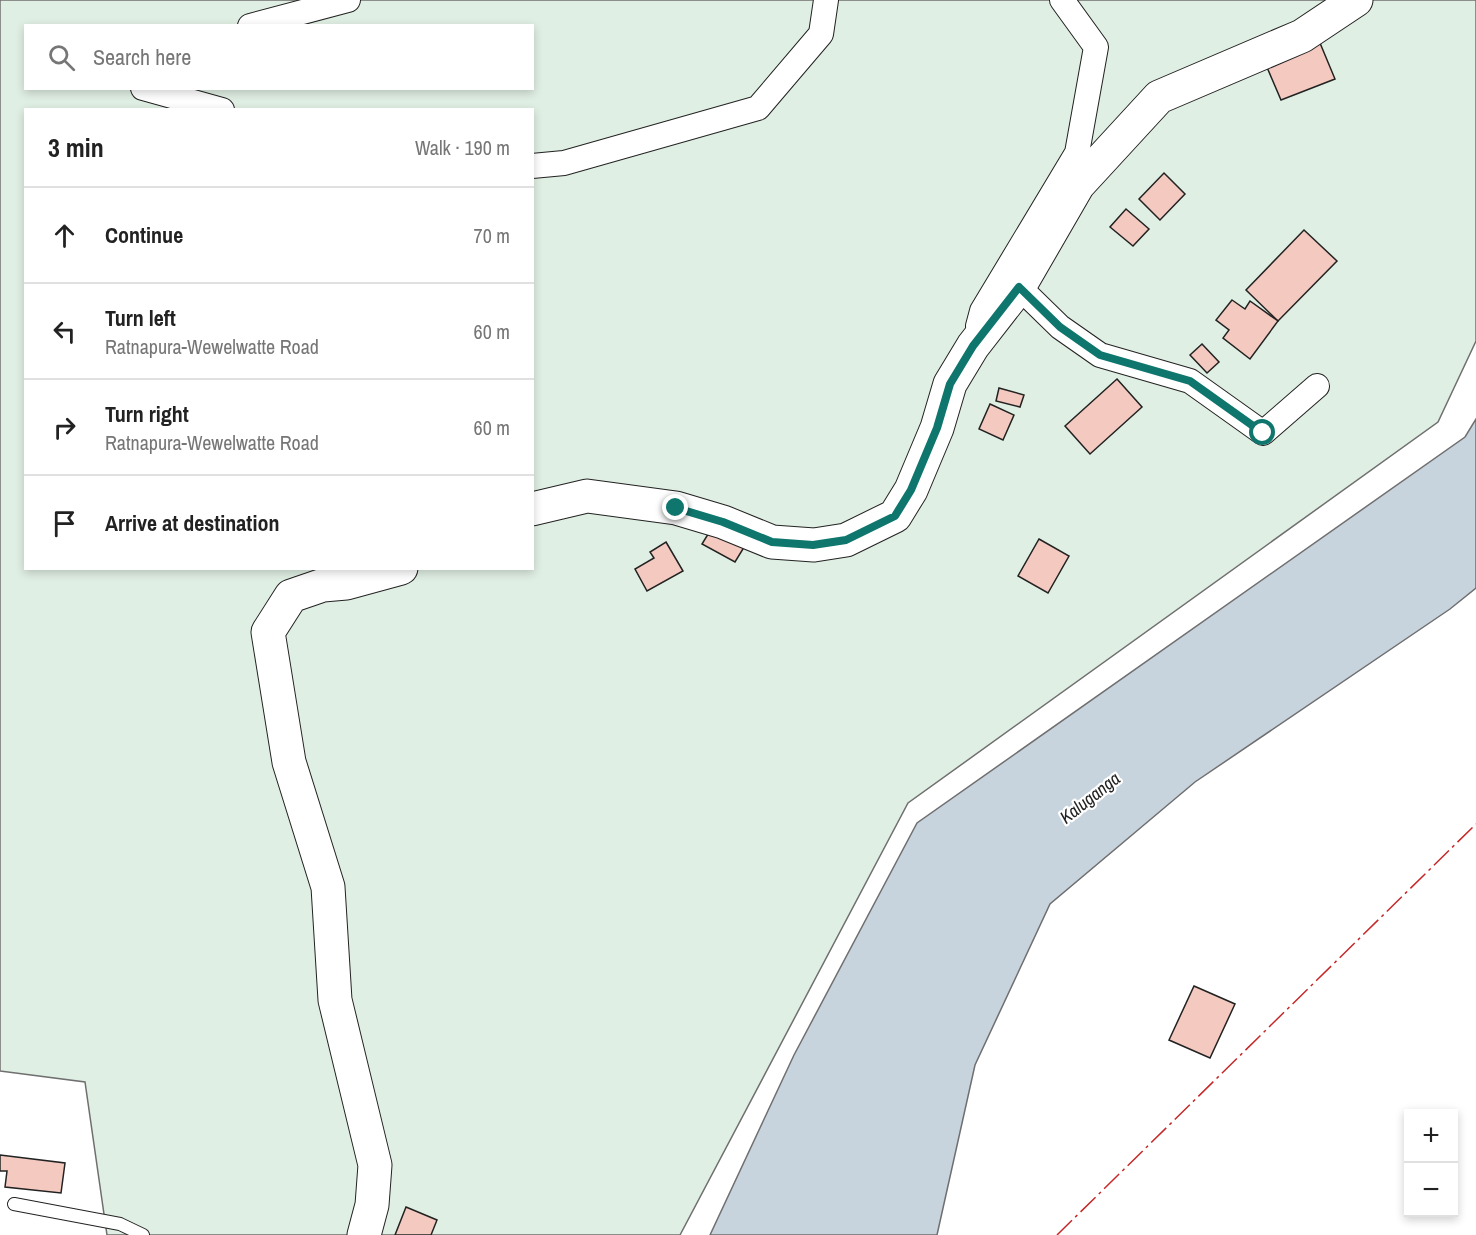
<!DOCTYPE html>
<html lang="en">
<head>
<meta charset="utf-8">
<style>
  body { margin:0; font-family:"Archivo Narrow",sans-serif; background:#f6f6f6; color:#222 }
  .controls { position:absolute; right:18px; bottom:18px; display:grid; overflow:hidden; border-radius:0px; box-shadow:0 3px 9px #0003 }
  .controls button { width:54px; height:54px; display:grid; place-items:center; padding:0; border:0; border-bottom:2px solid #e0e0e0; background:#fff; color:#222; font:30px sans-serif }
  .stop { position:absolute; width:18px; height:18px; margin:-14px; border:4px solid #0f766e; border-radius:50%; background:#fff }
  .stop.end { background:#0f766e; border-color:#fff; box-shadow:0 2px 6px #0008 }
  .list { margin:0; padding:0; list-style:none }
  h2 { display:flex; justify-content:space-between; align-items:center; height:78px; margin:0; padding:0 24px; font-size:26px }
  h2 small { font-size:20px; font-weight:400; color:#767676 }
  .list li { display:grid; grid-template-columns:39px 1fr auto; gap:18px; align-items:center; box-sizing:border-box; height:96px; padding:0 24px; border-top:2px solid #e0e0e0 }
  .list b { display:block; font-size:22px; white-space:nowrap }
  .list p { margin:0; font-size:20px; white-space:nowrap; color:#767676 }
  .list em { font-size:20px; font-style:normal; color:#767676 }
  .icon { flex:none; width:33px; height:33px; fill:none; stroke:currentColor; stroke-width:2; stroke-linecap:round; stroke-linejoin:round }
  .map { position:relative; flex:none; width:1476px; height:1235px; overflow:hidden }
  .search { position:absolute; background:#fff; box-shadow:0 3px 9px #0003; left:24px; top:24px; width:510px; height:66px; display:flex; align-items:center; gap:15px; box-sizing:border-box; padding:0 21px; border-radius:0px; color:#767676; font-size:22px }
  .panel { position:absolute; background:#fff; box-shadow:0 3px 9px #0003; left:24px; top:108px; width:510px; height:462px; border-radius:0px }
  .map>svg:first-child { display:block }
  .green { fill:#e0efe3; stroke:#6f6f6f; stroke-width:1.5; fill-rule:evenodd }
  .water { fill:#c7d3dd; stroke:#6f6f6f; stroke-width:1.5 }
  .building { fill:#f3c9c0; stroke:#222; stroke-width:1.5 }
  .lines { fill:none; stroke-linecap:round; stroke-linejoin:round }
  .service-casing { stroke:#222; stroke-width:14 }
  .minor-casing { stroke:#222; stroke-width:26 }
  .primary-casing { stroke:#222; stroke-width:35 }
  .service { stroke:#fff; stroke-width:12 }
  .minor { stroke:#fff; stroke-width:24 }
  .primary { stroke:#fff; stroke-width:33 }
  .power { stroke:#c62828; stroke-width:1.5; stroke-dasharray:21 4.5 3 4.5; stroke-linecap:butt }
  .route { stroke:#0f766e; stroke-width:8 }
  .labels { text-anchor:middle; stroke-width:4.5; stroke-linejoin:round; paint-order:stroke }
  .water-label { font-size:18px; font-style:italic; fill:#222; stroke:#fff }
</style>
</head>
<body>
<div class="map">
<svg width="1476" height="1235" viewBox="0 0 1476 1235">
  <rect width="100%" height="100%" fill="#fff"/>
  <path class="green" d="M 0,0 L 1476,0 L 1476,341 L 1438,422 L 908,803 L 680,1235 L 107,1235 L 85,1082 L 0,1071 ZM 26,26 L 532,26 L 532,88 L 26,88 ZM 26,110 L 532,110 L 532,568 L 26,568 Z"/>
  <path class="water" d="M 1476,419 L 1476,588 L 1450,609 L 1195,782 L 1050,904 L 975,1065 L 937,1235 L 710,1235 L 794,1055 L 917,823 L 1465,437 Z"/>
  <g class="building">
    <path d="M 1320,43 L 1335,79 L 1281,100 L 1266,65 Z"/>
    <path d="M 1164,173 L 1185,194 L 1160,220 L 1139,199 Z"/>
    <path d="M 1126,209 L 1149,229 L 1133,246 L 1110,227 Z"/>
    <path d="M 1304,230 L 1337,261 L 1278,321 L 1246,290 Z"/>
    <path d="M 1232,300 L 1245,309 L 1250,301 L 1278,321 L 1250,359 L 1223,338 L 1229,330 L 1216,320 Z"/>
    <path d="M 1202,344 L 1219,362 L 1207,373 L 1190,355 Z"/>
    <path d="M 1117,379 L 1142,407 L 1090,454 L 1065,426 Z"/>
    <path d="M 999,388 L 1024,395 L 1020,407 L 996,401 Z"/>
    <path d="M 990,404 L 1014,415 L 1003,440 L 979,429 Z"/>
    <path d="M 713,526 L 746,544 L 735,562 L 702,544 Z"/>
    <path d="M 1039,539 L 1069,556 L 1048,593 L 1018,576 Z"/>
    <path d="M 666,542 L 683,571 L 647,591 L 635,569 L 654,558 L 650,552 Z"/>
    <path d="M 1194,986 L 1235,1004 L 1210,1058 L 1169,1040 Z"/>
    <path d="M 0,1155 L 65,1163 L 61,1193 L 5,1187 L 7,1171 L 0,1171 Z"/>
    <path d="M 406,1207 L 437,1220 L 431,1235 L 395,1235 Z"/>
  </g>
  <g class="lines">
    <g class="service-casing">
      <path id="service" d="M 14,1204 L 120,1224 L 143,1235"/>
    </g>
    <g class="minor-casing">
      <g id="minor">
        <path d="M 250,26 L 348,0"/>
        <path d="M 143,88 L 222,110"/>
        <path d="M 532,166 L 564,163 L 758,108 L 821,34 L 826,0"/>
        <path d="M 1019,287 L 1060,327 L 1100,355 L 1190,381 L 1263,433 L 1317,386"/>
        <path d="M 978,326 L 982,311 L 1077,153 L 1096,47 L 1062,0"/>
      </g>
    </g>
    <g class="primary-casing">
      <g id="primary">
        <path d="M 532,509 L 587,496 L 676,508 L 723,522 L 772,542 L 814,545 L 846,540 L 895,516 L 911,490 L 937,428 L 950,384 L 973,346 L 1019,287 L 1078,185 L 1159,97 L 1302,36 L 1356,0"/>
        <path d="M 364,1235 L 372,1205 L 375,1165 L 335,1000 L 328,887 L 289,762 L 268,632 L 291,596 L 323,585 L 346,583 L 401,568"/>
      </g>
    </g>
    <use href="#service" class="service"/>
    <use href="#minor" class="minor"/>
    <use href="#primary" class="primary"/>
    <path class="power" d="M 1057,1235 L 1476,824"/>
  </g>
  <g class="lines">
    <path class="route" d="M 676,508 L 723,522 L 772,542 L 813,545 L 846,540 L 895,516 L 911,490 L 937,428 L 950,384 L 973,346 L 1019,287 L 1060,327 L 1100,355 L 1190,381 L 1263,433"/>
  </g>
  <g class="labels">
    <g class="water-label">
      <text transform="translate(1090 798) rotate(-38)" y="6">Kaluganga</text>
    </g>
  </g>
</svg>
<div class="controls">
<button>+</button>
<button>−</button>
</div>
<div class="stop" style="left:1263px;top:433px"></div>
<div class="stop end" style="left:676px;top:508px"></div>
<div class="search"><svg class="icon" aria-label="search" viewBox="0 0 24 24"><circle cx="10" cy="10" r="6"/><path d="M15 15l6 6"/></svg>Search here</div>
<section class="panel">
<h2>3 min<small>Walk · 190 m</small></h2>
<ul class="list">
<li><svg class="icon" aria-label="ahead" viewBox="0 0 24 24"><path d="M12 20V5M6 11l6-6 6 6"/></svg><div><b>Continue</b></div><em>70 m</em></li>
<li><svg class="icon" aria-label="left" viewBox="0 0 24 24"><path d="M17 20v-9H6M10 6l-5 5 5 5"/></svg><div><b>Turn left</b><p>Ratnapura-Wewelwatte Road</p></div><em>60 m</em></li>
<li><svg class="icon" aria-label="right" viewBox="0 0 24 24"><path d="M7 20v-9h11M14 6l5 5-5 5"/></svg><div><b>Turn right</b><p>Ratnapura-Wewelwatte Road</p></div><em>60 m</em></li>
<li><svg class="icon" aria-label="arrive" viewBox="0 0 24 24"><path d="M6 21V4h12l-3 4 3 4H6"/></svg><div><b>Arrive at destination</b></div></li>
</ul>
</section>
</div>
</body>
</html>
